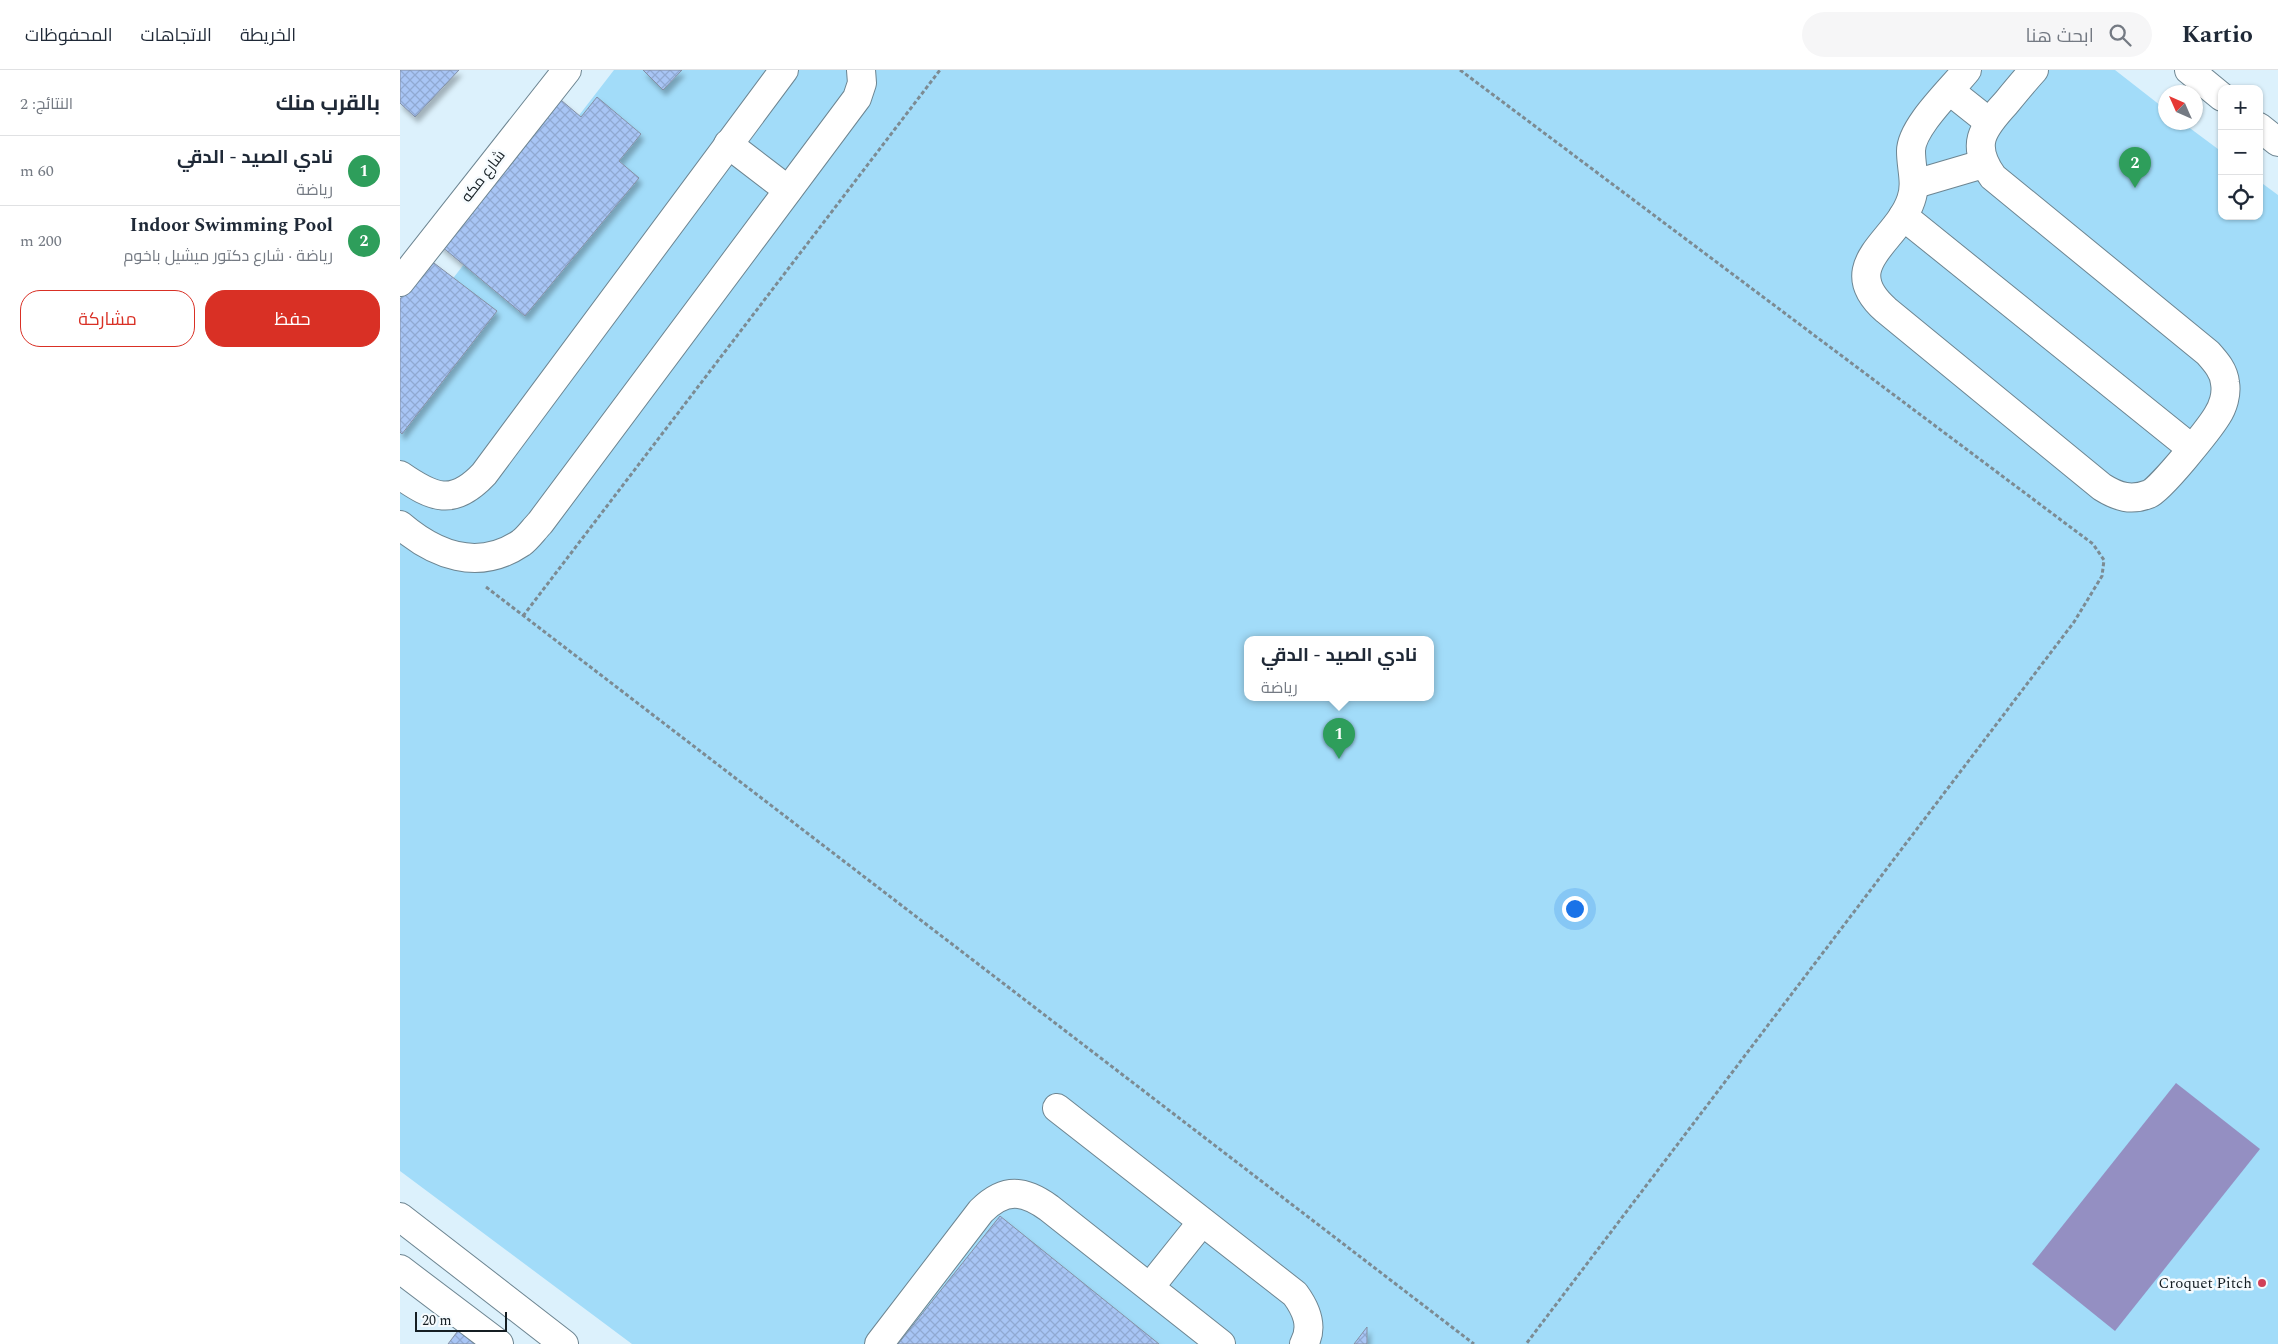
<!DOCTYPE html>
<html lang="ar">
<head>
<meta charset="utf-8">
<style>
  body { margin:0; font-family:Spectral,Cairo,serif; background:#f6f6f7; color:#1f2937; direction:rtl }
  .controls { position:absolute; right:15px; top:15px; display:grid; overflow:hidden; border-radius:10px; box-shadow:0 1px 4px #0004 }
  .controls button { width:45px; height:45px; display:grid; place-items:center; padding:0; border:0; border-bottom:1px solid #e0e1e3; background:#fff; color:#1f2937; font:25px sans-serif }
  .compass { position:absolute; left:1758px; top:15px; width:45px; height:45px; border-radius:50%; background:#fff; box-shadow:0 1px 4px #0004; rotate:315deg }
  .scale { position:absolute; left:15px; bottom:12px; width:92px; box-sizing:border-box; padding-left:5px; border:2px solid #151e23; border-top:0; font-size:14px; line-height:18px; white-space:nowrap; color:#151e23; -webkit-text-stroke:4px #f6fbfe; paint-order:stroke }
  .you { position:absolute; left:1174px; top:838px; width:18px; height:18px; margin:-12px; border:4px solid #fff; border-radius:50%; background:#1a73e8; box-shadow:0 0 0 8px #1a73e833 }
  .badge { display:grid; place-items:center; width:32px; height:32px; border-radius:50%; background:#d93025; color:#fff; font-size:16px; font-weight:700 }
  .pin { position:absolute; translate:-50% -41px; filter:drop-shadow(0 1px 2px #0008) }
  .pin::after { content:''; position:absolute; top:26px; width:18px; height:15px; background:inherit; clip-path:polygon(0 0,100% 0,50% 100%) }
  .popup { position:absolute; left:844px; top:566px; width:190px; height:65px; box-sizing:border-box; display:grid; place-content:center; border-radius:10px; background:#fff; filter:drop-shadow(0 1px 4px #0005); font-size:16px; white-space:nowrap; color:#747a83 }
  .popup b { font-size:19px; color:#1f2937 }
  .popup::after { content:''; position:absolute; left:50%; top:100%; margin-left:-10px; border:10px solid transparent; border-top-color:#fff }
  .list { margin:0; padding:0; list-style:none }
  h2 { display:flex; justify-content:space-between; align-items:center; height:65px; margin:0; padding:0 20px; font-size:21px }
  h2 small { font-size:16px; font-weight:400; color:#747a83 }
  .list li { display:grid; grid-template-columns:32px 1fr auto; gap:15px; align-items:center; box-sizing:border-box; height:70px; padding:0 20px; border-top:1px solid #e0e1e3 }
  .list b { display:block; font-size:19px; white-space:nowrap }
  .list p { margin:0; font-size:16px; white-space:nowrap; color:#747a83 }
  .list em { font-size:16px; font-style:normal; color:#747a83 }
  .actions { display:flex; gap:10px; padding:15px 20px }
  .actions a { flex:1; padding:11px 0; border:1px solid #d93025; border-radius:20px; text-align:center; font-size:18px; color:#d93025 }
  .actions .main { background:#d93025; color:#fff }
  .icon { flex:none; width:28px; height:28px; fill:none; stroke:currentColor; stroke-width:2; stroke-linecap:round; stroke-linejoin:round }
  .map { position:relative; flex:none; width:1878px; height:1274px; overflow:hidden; direction:ltr }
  header { display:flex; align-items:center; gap:30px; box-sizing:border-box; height:70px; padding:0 25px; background:#fff; border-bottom:1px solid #e0e1e3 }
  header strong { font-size:24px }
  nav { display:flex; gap:28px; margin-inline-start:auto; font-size:18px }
  .search { width:350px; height:45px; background:#f6f6f7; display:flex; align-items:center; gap:12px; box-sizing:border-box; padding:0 18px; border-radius:28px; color:#747a83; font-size:19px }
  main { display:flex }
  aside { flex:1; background:#fff }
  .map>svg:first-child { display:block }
  .garden { fill:#a2dcf9; fill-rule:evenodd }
  .water { fill:#948fc2 }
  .building { fill:url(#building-cross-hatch); stroke:#8490a4; filter:url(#shadow) }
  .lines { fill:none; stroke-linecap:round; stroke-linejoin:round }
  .minor-casing { stroke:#6d8591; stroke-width:30 }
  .path { stroke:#7c8b93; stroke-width:3; stroke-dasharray:4 2.5; stroke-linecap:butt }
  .minor { stroke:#fff; stroke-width:28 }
  .poi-dot { fill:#d04059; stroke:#f6fbfe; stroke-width:2 }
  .labels { text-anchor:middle; stroke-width:5; stroke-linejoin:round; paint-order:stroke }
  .street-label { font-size:15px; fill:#151e23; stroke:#f6fbfe }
  .poi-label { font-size:15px; fill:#151e23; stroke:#f6fbfe; text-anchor:end }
</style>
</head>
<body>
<header>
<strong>Kartio</strong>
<div class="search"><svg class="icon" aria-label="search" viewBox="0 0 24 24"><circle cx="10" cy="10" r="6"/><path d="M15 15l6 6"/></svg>ابحث هنا</div>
<nav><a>الخريطة</a><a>الاتجاهات</a><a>المحفوظات</a></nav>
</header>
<main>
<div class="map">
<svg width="1878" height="1274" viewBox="0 0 1878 1274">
  <defs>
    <pattern id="building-cross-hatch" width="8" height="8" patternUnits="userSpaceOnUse" patternTransform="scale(1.25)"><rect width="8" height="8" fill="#a8c5f5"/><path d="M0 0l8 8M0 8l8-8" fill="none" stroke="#90a9d2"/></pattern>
    <filter id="shadow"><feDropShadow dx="3" dy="5.5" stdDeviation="2.5" flood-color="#0004"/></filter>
  </defs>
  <rect width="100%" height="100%" fill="#dcf1fc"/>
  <path class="garden" d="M 214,0 L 1715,0 L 1765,39 L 1766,52 L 1783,53 L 1822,82 L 1822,146 L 1859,146 L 1859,111 L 1878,125 L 1878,1274 L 232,1274 L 0,1101 L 0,277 ZM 848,570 L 1030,570 L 1030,628 L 848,628 Z"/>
  <path class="water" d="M 1776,1013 L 1860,1079 L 1715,1261 L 1632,1194 Z"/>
  <g class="building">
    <path d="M 0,0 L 59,0 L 15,47 L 0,33 Z"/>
    <path d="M 243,0 L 282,0 L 263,20 Z"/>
    <path d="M 155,25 L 181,47 L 197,27 L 241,64 L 219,91 L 239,108 L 125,246 L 35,171 Z"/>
    <path d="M 30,190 L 97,241 L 2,364 L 0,362 L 0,229 Z"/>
    <path d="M 600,1146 L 759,1274 L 498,1274 Z"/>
    <path d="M 63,1254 L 90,1274 L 48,1274 Z"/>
    <path d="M 967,1257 L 967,1274 L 954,1274 Z"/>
  </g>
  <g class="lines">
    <g class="minor-casing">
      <g id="minor">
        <path d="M 1567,0 C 1552,19 1511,57 1511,81 C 1511,99 1517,113 1511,130 C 1497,172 1435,195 1486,240 L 1702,417 C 1718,427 1731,431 1749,424 C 1761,419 1809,359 1817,346 C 1823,337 1827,324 1825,313 C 1824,301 1816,292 1808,283 L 1593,107 C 1570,75 1582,59 1606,33 C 1615,22 1624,11 1634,0"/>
        <path d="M 1789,0 L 1822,27"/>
        <path d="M 1550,21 L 1589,52"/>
        <path d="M 1859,57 L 1878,72"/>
        <path d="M 328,74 L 388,120"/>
        <path d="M 1515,114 L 1583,94"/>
        <path d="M 1503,146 L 1791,378"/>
        <path d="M 0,212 L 167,0"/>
        <path d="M 0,405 C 33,428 53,437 84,404 L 384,0"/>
        <path d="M 0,455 C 35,485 78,502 121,473 C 128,468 134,459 140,453 L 457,28 L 462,13 L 461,0"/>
        <path d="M 657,1038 L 895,1224 C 906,1239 914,1256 904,1274"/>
        <path d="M 0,1147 L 164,1274"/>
        <path d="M 0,1199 L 99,1274"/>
        <path d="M 750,1217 L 802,1152"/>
        <path d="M 479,1274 L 581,1141 C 605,1117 624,1120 649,1138 L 821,1274"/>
      </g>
    </g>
    <g class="path">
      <path d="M 1060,0 L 1693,474 L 1704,490 L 1702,506 L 1674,552 L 1126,1274"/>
      <path d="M 86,517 L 1074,1274"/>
      <path d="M 123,546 L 540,0"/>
    </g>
    <use href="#minor" class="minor"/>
  </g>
  <circle class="poi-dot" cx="1862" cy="1213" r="5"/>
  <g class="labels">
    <g class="street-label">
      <text transform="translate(83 106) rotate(-52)" y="5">شارع مكه</text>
    </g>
    <g class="poi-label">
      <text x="1852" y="1218">Croquet Pitch</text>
    </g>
  </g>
</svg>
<div class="controls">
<button>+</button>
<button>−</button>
<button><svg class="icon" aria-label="locate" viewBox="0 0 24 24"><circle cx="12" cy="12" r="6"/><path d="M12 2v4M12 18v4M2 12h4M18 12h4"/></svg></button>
</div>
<svg class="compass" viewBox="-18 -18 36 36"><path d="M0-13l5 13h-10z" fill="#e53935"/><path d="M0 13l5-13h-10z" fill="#747a83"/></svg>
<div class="scale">20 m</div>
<div class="you"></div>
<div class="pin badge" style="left:939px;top:689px;background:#2e9e5b">1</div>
<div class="popup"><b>نادي الصيد - الدقي</b>رياضة</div>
<div class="pin badge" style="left:1735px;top:118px;background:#2e9e5b">2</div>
</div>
<aside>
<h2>بالقرب منك<small>النتائج: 2</small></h2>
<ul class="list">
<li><span class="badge" style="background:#2e9e5b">1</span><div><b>نادي الصيد - الدقي</b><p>رياضة</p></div><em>60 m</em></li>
<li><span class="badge" style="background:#2e9e5b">2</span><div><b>Indoor Swimming Pool</b><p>رياضة · شارع دكتور ميشيل باخوم</p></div><em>200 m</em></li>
</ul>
<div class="actions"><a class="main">حفظ</a><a>مشاركة</a></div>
</aside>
</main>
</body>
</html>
